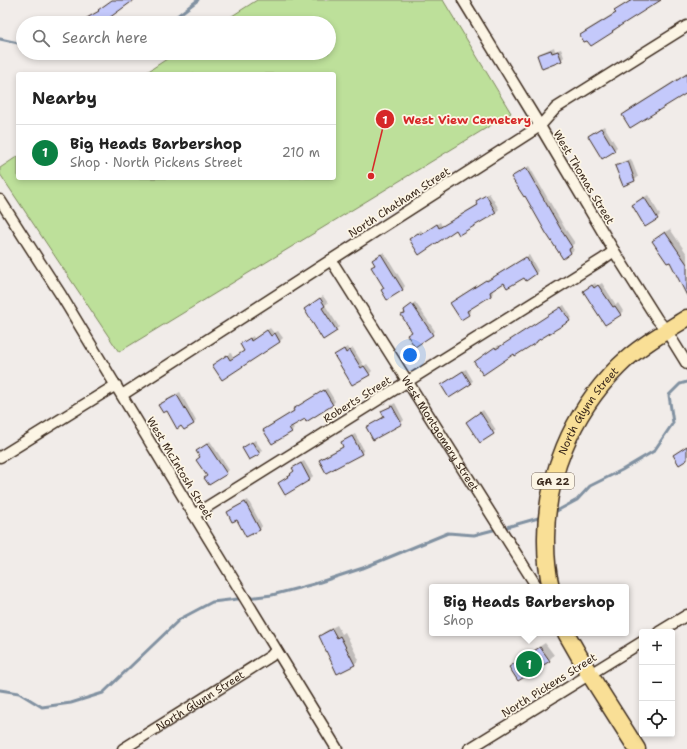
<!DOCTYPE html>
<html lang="en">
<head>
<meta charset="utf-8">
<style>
  body { margin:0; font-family:"Shantell Sans",sans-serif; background:#f2f2f2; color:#222 }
  .controls { position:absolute; right:12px; bottom:12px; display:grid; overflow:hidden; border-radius:4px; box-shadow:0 2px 6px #0003 }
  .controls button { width:36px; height:36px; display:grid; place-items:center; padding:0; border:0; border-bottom:1px solid #e0e0e0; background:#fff; color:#222; font:20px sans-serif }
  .you { position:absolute; left:410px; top:355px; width:14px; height:14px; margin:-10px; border:3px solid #fff; border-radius:50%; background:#1a73e8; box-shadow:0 0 0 6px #1a73e833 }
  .badge { display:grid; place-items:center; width:26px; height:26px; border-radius:50%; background:#0b8043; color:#fff; font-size:13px; font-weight:700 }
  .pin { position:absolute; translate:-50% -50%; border:2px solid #fff; box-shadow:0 1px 4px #0006 }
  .popup { position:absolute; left:429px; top:584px; width:200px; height:52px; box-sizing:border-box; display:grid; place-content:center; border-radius:4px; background:#fff; filter:drop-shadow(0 1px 3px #0005); font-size:13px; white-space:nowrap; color:#767676 }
  .popup b { font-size:15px; color:#222 }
  .popup::after { content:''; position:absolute; left:50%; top:100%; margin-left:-8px; border:8px solid transparent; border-top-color:#fff }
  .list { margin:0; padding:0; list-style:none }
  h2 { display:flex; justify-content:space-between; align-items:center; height:52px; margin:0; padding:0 16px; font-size:17px }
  h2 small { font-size:13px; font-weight:400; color:#767676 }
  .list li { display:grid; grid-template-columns:26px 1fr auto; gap:12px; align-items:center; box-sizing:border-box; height:56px; padding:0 16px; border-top:1px solid #e0e0e0 }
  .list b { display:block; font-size:15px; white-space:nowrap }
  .list p { margin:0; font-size:13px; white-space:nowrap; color:#767676 }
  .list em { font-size:13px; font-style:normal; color:#767676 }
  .icon { flex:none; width:22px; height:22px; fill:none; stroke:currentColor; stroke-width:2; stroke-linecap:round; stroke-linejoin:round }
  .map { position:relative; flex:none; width:687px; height:749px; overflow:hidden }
  .search { position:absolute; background:#fff; box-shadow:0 2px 6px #0003; left:16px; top:16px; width:320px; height:44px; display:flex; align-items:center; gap:10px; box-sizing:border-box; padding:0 14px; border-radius:22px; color:#767676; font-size:15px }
  .panel { position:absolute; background:#fff; box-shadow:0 2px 6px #0003; left:16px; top:72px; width:320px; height:108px; border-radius:4px }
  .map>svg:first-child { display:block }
  .green { fill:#bde09a; stroke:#7c855c }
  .shadow { fill:#0003 }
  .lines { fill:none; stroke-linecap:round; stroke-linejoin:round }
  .stream { stroke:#8191a1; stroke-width:3 }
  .building { fill:#c4c9fb; stroke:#3b2a1e }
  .street-casing { stroke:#3b2a1e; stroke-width:13 }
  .primary-casing { stroke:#3b2a1e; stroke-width:19 }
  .street { stroke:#fcf5e5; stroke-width:10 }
  .primary { stroke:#f9df96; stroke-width:16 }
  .labels { text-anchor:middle; stroke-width:3.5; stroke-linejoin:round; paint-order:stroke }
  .shield { fill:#fcf5e5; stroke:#75675a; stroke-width:1 }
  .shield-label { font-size:10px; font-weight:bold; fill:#3b2a1e }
  .street-label { font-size:11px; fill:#3b2a1e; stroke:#fcf5e5 }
  .leader { fill:none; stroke:#d62828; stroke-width:1.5 }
  .callout-dot { fill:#d62828; stroke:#fcf5e5; stroke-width:1.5 }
  .mark-label { font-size:12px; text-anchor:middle; font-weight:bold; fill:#fff }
  .callout-label { font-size:12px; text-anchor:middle; font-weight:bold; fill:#d62828; stroke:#fcf5e5; stroke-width:3.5; stroke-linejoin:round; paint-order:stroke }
</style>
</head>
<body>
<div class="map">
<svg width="687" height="749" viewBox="0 0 687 749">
  <rect width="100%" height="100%" fill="#f1ece9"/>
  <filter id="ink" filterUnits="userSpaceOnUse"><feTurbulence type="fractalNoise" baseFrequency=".025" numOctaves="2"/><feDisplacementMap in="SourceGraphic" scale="8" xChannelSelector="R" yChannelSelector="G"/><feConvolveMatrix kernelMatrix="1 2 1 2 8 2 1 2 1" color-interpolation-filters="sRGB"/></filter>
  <g filter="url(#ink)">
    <path class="green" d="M 257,0 L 443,0 L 511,113 L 119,352 L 0,174 L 0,168 L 18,156 L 18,178 L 334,178 L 334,74 L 144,74 L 176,53 L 329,53 L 329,23 L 221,23 Z"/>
    <g class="shadow">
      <path d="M 631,0 L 659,0 L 617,28 L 613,32 L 591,45 L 581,35 L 585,31 L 616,12 L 616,11 L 620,7 Z"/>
      <path d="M 554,47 L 555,51 L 561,49 L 564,57 L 561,60 L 538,56 L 541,53 Z"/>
      <path d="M 687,73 L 687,92 L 623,115 L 627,111 Z"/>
      <path d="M 604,126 L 617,147 L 614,150 L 589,136 L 592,133 Z"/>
      <path d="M 631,159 L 638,177 L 635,180 L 617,166 L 619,163 Z"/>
      <path d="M 529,166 L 566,230 L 575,243 L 571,246 L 574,250 L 563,257 L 525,195 L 513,177 L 516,174 Z"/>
      <path d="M 489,193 L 499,209 L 496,212 L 459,234 L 457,229 L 410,239 L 421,230 L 423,233 L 440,222 L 442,226 L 478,204 L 477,202 L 480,199 Z"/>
      <path d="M 648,195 L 660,215 L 657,218 L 633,205 L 636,202 Z"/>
      <path d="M 670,229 L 687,254 L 687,284 L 670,260 L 654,241 L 658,237 Z"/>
      <path d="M 384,252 L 405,286 L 403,289 L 387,299 L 384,288 L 372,267 L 375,264 L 373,260 L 376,257 Z"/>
      <path d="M 529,255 L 538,271 L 536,273 L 504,282 L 492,289 L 493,293 L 491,296 L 470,308 L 471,311 L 468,314 L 451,303 L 454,300 L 489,278 L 490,279 Z"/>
      <path d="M 595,283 L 597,286 L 602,283 L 616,305 L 618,303 L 623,311 L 620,314 L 605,324 L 584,291 Z"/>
      <path d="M 323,296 L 328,303 L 325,305 L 339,327 L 324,338 L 308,307 Z"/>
      <path d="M 415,302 L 435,331 L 432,334 L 408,335 L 413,331 L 402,315 L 408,308 Z"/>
      <path d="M 564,305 L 572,318 L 569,320 L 540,339 L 537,341 L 514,353 L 478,359 L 499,345 L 500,347 Z"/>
      <path d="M 270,328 L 274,333 L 278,331 L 283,338 L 280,341 L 222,379 L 214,365 L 216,362 L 231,353 L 233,358 L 245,350 L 241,345 L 244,342 L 253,336 L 254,339 Z"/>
      <path d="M 347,347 L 349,351 L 353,348 L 364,366 L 367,364 L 372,371 L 369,374 L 335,355 Z"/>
      <path d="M 466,369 L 473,381 L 470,383 L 442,385 L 445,382 Z"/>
      <path d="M 327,388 L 335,401 L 333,404 L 307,420 L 305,417 L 292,425 L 294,428 L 291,431 L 264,430 L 267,427 L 295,410 L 297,407 Z"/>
      <path d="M 180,392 L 196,421 L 193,424 L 160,405 L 163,402 Z"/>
      <path d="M 395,403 L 404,420 L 401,423 L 367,427 L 370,425 L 385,416 L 383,411 L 385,409 Z"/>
      <path d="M 483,410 L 496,430 L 481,441 L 467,422 Z"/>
      <path d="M 355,434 L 364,450 L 361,453 L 320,460 L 323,457 L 344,446 L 342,442 L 345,439 Z"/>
      <path d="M 255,440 L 262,450 L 259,453 L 243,448 Z"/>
      <path d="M 210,441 L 229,470 L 226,473 L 208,476 L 201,457 L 197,451 Z"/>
      <path d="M 304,461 L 313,476 L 310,479 L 285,493 L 279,483 L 295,471 L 293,468 L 296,465 Z"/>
      <path d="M 248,500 L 262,526 L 260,529 L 247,536 L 237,518 L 228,512 L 231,509 Z"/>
      <path d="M 337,625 L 342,634 L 345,632 L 359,660 L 354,664 L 320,636 L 324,632 Z"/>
      <path d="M 545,643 L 554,655 L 549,660 L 510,667 L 515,663 Z"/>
    </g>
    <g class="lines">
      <g class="stream">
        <path d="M 168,23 L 198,0"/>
        <path d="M 0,39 L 23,44"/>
        <path d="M 63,53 L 80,57 L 91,53"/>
        <path d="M 553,513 L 577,500 L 590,486 L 622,470 L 654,451 L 673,423 L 669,395 L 680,384 L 687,382"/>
        <path d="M 503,528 L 542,517"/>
        <path d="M 0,690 L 19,693 L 42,707 L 71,703 L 103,693 L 180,619 L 212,602 L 272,595 L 314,584 L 363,568 L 448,533 L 474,535 L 497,529"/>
      </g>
    </g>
    <g class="building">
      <path d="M 112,0 L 134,0 L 102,23 L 78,23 L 99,11 L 98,10 Z"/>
      <path d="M 632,0 L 661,0 L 612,31 L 613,32 L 591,46 L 587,41 L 584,42 L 580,35 L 616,13 L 614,11 Z"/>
      <path d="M 551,50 L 552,53 L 558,51 L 562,61 L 542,69 L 537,55 Z"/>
      <path d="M 687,74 L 687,93 L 630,128 L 622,115 Z"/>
      <path d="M 601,128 L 615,151 L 602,159 L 588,136 Z"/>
      <path d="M 628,161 L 635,181 L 623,186 L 615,166 Z"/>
      <path d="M 526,168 L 563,233 L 572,247 L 569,249 L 571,253 L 563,259 L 546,233 L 525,196 L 524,197 L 511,177 Z"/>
      <path d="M 486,195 L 496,213 L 459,235 L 456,230 L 419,255 L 409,239 L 418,233 L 420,235 L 437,224 L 439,228 L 478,205 L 476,201 Z"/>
      <path d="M 644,197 L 658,219 L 645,227 L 632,205 Z"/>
      <path d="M 665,232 L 687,264 L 687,296 L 670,262 L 667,263 L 652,241 Z"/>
      <path d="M 381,254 L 403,290 L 387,300 L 381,290 L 384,288 L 371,267 L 375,265 L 372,260 Z"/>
      <path d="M 526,257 L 536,274 L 526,281 L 524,278 L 507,288 L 504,283 L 490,292 L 491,296 L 467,311 L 469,315 L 461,320 L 450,303 L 486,280 L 487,281 Z"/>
      <path d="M 592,285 L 594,288 L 598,285 L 613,307 L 615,306 L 621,315 L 605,325 L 583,291 Z"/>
      <path d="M 320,298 L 325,306 L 322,308 L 337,331 L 323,340 L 304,309 Z"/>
      <path d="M 412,304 L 433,335 L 415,347 L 407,335 L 412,332 L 401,315 L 405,314 L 404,310 Z"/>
      <path d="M 561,307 L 570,321 L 537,341 L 537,342 L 515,356 L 514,354 L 483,375 L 474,362 L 495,347 L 496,349 Z"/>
      <path d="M 267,330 L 271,336 L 275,333 L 280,342 L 222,380 L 212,365 L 227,355 L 230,360 L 244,351 L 240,344 L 250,338 L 251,341 Z"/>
      <path d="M 344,349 L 346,353 L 350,350 L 361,368 L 364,366 L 370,375 L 352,385 L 334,355 Z"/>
      <path d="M 463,371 L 471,384 L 449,398 L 441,385 Z"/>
      <path d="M 324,390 L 333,405 L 306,422 L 305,419 L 289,428 L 292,432 L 272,444 L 263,430 L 294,411 L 293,409 Z"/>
      <path d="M 177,395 L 194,424 L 184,430 L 181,426 L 177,429 L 167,411 L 163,413 L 158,405 Z"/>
      <path d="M 392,406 L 402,424 L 373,440 L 366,427 L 384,417 L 381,411 Z"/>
      <path d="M 480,412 L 494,434 L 480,443 L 466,422 Z"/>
      <path d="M 352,436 L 362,454 L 326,473 L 319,460 L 343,447 L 341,442 Z"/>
      <path d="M 252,442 L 260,454 L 249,460 L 242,448 Z"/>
      <path d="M 207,444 L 227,474 L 209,485 L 204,478 L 207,476 L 196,460 L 200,457 L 196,451 Z"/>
      <path d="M 687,446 L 687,460 L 679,465 L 673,455 Z"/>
      <path d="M 301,463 L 310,480 L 285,495 L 278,483 L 291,475 L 290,474 L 294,471 L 292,468 Z"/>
      <path d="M 245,502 L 260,530 L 246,537 L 237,520 L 232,522 L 227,512 Z"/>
      <path d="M 332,629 L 337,638 L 340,636 L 355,665 L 337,674 L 319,636 Z"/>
      <path d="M 540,647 L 550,661 L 518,681 L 509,667 Z"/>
    </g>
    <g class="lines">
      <g class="street-casing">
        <g id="street">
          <path d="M 463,0 L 540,126 L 614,251 L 657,319 L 666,330 L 687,364"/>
          <path d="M 0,200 L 39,261 L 61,295 L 194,515 L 337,749"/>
          <path id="s1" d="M 331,260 L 537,587"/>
          <path d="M 122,395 L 331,260 L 540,126 L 556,108 L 687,26"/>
          <path d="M 0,457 L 116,385"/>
          <path d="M 194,515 L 603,259 L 614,251"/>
          <path d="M 659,632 L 687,615"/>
          <path id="s2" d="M 123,749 L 271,656 L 276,650"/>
          <path d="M 469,749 L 642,642"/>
        </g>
      </g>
      <g class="primary-casing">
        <g id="primary">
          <path id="s3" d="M 551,587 C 547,572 546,557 546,542 C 545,477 572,413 618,367 C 638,347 663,333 687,318"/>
          <path d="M 566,633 L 590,675 L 637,749"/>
        </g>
      </g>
      <use href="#street" class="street"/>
      <use href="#primary" class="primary"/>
    </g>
  </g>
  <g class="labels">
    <rect class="shield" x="532" y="473" width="42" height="16" rx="3"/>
    <g class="shield-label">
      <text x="553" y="485">GA 22</text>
    </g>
    <g class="street-label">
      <text transform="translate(584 177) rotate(59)" y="4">West Thomas Street</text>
      <text transform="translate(399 202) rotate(-33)" y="4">North Chatham Street</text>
      <text transform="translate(357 399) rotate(-32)" y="4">Roberts Street</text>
      <text dy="4" stroke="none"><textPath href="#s3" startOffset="186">North Glynn Street</textPath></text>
      <text dy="4" stroke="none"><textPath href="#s1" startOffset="205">West Montgomery Street</textPath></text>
      <text transform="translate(180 468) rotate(59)" y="4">West McIntosh Street</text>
      <text transform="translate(549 685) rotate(-32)" y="4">North Pickens Street</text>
      <text dy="4" stroke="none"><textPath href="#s2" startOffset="91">North Glynn Street</textPath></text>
    </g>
  </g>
  <path class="leader" d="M371 176L385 119"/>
  <g class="callout-dot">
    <circle cx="371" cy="176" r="4"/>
    <circle cx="385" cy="119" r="10"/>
  </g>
  <g class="mark-label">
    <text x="385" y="124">1</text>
  </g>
  <g class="callout-label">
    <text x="467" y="124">West View Cemetery</text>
  </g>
</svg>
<div class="controls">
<button>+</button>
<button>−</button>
<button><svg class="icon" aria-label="locate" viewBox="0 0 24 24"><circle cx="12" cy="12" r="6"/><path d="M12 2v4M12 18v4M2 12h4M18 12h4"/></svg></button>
</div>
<div class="you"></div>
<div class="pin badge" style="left:529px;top:664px">1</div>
<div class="popup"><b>Big Heads Barbershop</b>Shop</div>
<div class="search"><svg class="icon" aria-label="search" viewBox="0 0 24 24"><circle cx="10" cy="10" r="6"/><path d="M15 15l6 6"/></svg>Search here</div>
<section class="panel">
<h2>Nearby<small></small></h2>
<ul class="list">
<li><span class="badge">1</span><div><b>Big Heads Barbershop</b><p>Shop · North Pickens Street</p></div><em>210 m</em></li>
</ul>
</section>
</div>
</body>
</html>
